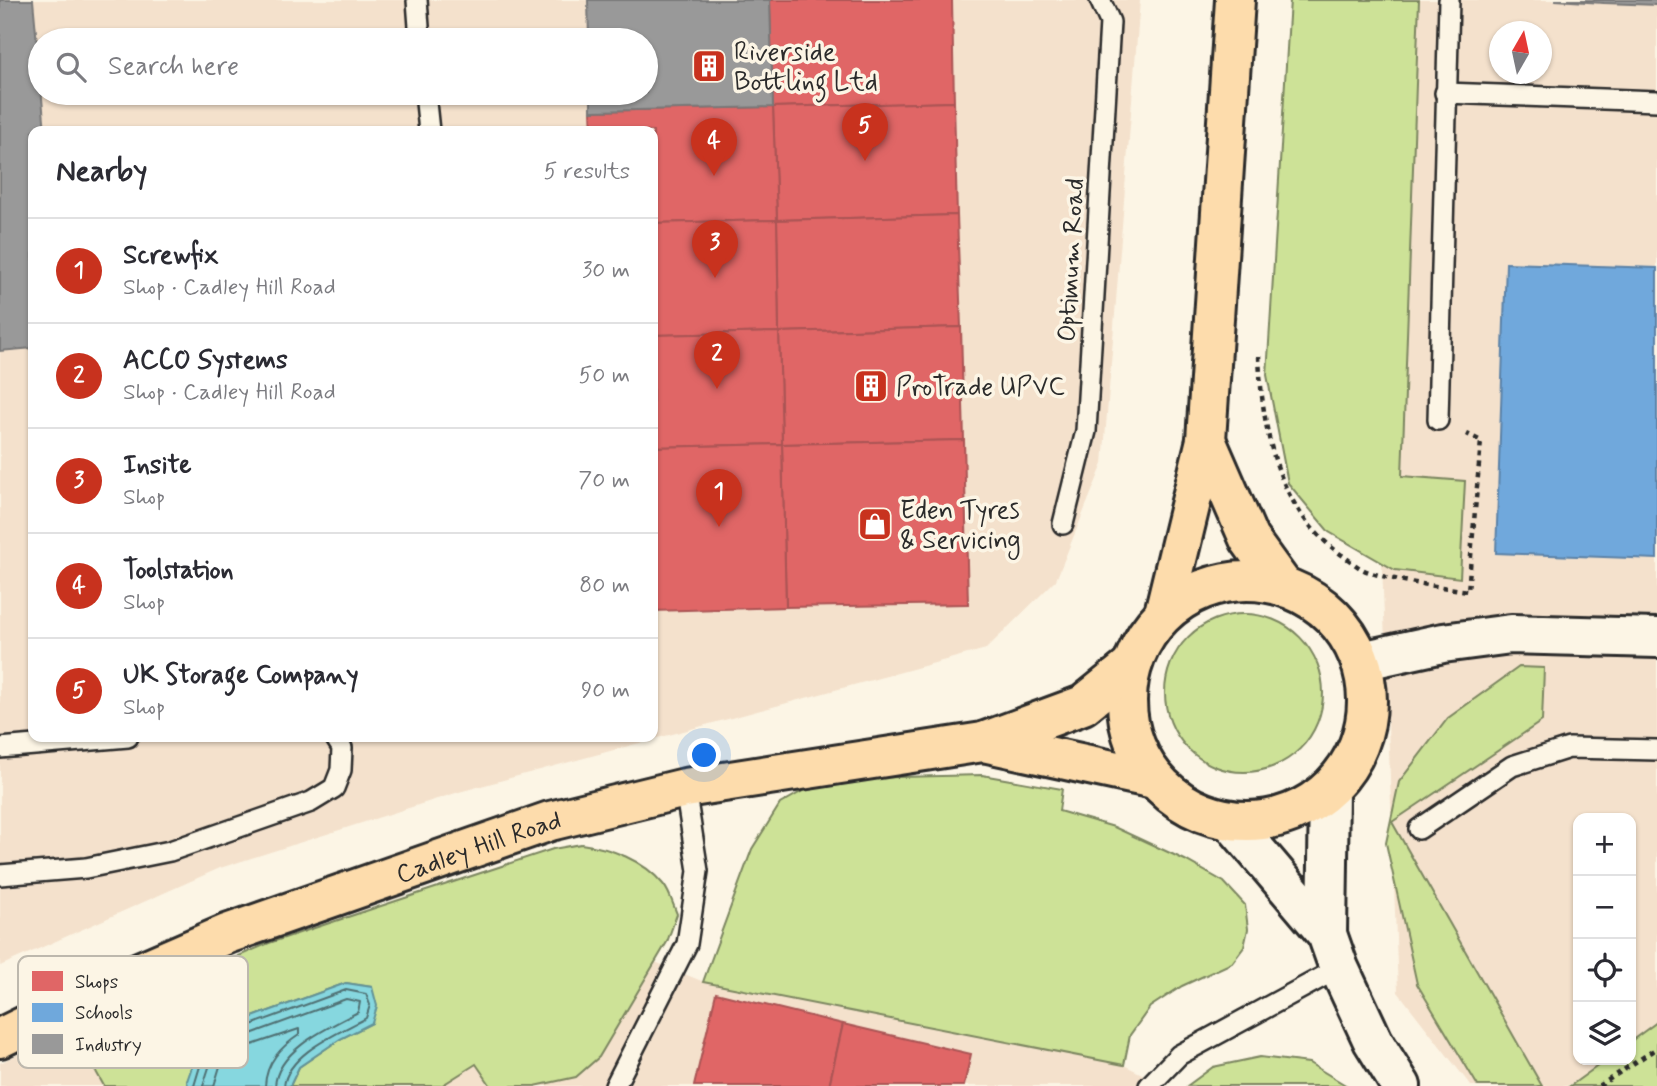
<!DOCTYPE html>
<html lang="en">
<head>
<meta charset="utf-8">
<style>
  body { margin:0; font-family:Mynerve,sans-serif; background:#f7f7f7; color:#2b2b33 }
  .controls { position:absolute; right:21px; bottom:21px; display:grid; overflow:hidden; border-radius:14px; box-shadow:0 2px 5px #0004 }
  .controls button { width:63px; height:63px; display:grid; place-items:center; padding:0; border:0; border-bottom:2px solid #e1e1e2; background:#fff; color:#2b2b33; font:35px sans-serif }
  .compass { position:absolute; left:1489px; top:21px; width:63px; height:63px; border-radius:50%; background:#fff; box-shadow:0 2px 5px #0004; rotate:9deg }
  .you { position:absolute; left:705px; top:756px; width:24px; height:24px; margin:-18px; border:5px solid #fff; border-radius:50%; background:#1a73e8; box-shadow:0 0 0 10px #1a73e833 }
  .badge { display:grid; place-items:center; width:46px; height:46px; border-radius:50%; background:#c8321e; color:#fff; font-size:23px; font-weight:700 }
  .pin { position:absolute; translate:-50% -58px; filter:drop-shadow(0 2px 4px #0008) }
  .pin::after { content:''; position:absolute; top:37px; width:24px; height:21px; background:inherit; clip-path:polygon(0 0,100% 0,50% 100%) }
  .list { margin:0; padding:0; list-style:none }
  h2 { display:flex; justify-content:space-between; align-items:center; height:91px; margin:0; padding:0 28px; font-size:30px }
  h2 small { font-size:23px; font-weight:400; color:#7c7c81 }
  .list li { display:grid; grid-template-columns:46px 1fr auto; gap:21px; align-items:center; box-sizing:border-box; height:105px; padding:0 28px; border-top:2px solid #e1e1e2 }
  .list b { display:block; font-size:26px; white-space:nowrap }
  .list p { margin:0; font-size:23px; white-space:nowrap; color:#7c7c81 }
  .list em { font-size:23px; font-style:normal; color:#7c7c81 }
  .icon { flex:none; width:38px; height:38px; fill:none; stroke:currentColor; stroke-width:2; stroke-linecap:round; stroke-linejoin:round }
  .map { position:relative; flex:none; width:1657px; height:1086px; overflow:hidden }
  .search { position:absolute; background:#fff; box-shadow:0 2px 5px #0004; left:28px; top:28px; width:630px; height:77px; display:flex; align-items:center; gap:18px; box-sizing:border-box; padding:0 24px; border-radius:38px; color:#7c7c81; font-size:26px }
  .panel { position:absolute; background:#fff; box-shadow:0 2px 5px #0004; left:28px; top:126px; width:630px; height:616px; border-radius:14px }
  .map>svg:first-child { display:block }
  .built { fill:#f4e1cc; fill-rule:evenodd }
  .green { fill:#cde297; stroke:#7c8661; stroke-width:2 }
  .water { fill:#86d7df; stroke:#629297; stroke-width:2 }
  .shops { fill:#e06666; stroke:#aa5454; stroke-width:2 }
  .schools { fill:#6fa8dc; stroke:#5b82a7; stroke-width:2 }
  .industry { fill:#999; stroke:#787878; stroke-width:2 }
  .lines { fill:none; stroke-linecap:round; stroke-linejoin:round }
  .shore { stroke:#4f7073; stroke-width:2 }
  .service-casing { stroke:#2b2b2b; stroke-width:24 }
  .minor-casing { stroke:#2b2b2b; stroke-width:44 }
  .tertiary-casing { stroke:#2b2b2b; stroke-width:44 }
  .primary-casing { stroke:#2b2b2b; stroke-width:44 }
  .path { stroke:#2b2b2b; stroke-width:4.5; stroke-dasharray:5 5; stroke-linecap:butt }
  .service { stroke:#fcf5e5; stroke-width:19 }
  .minor { stroke:#fcf5e5; stroke-width:38 }
  .tertiary { stroke:#fcf5e5; stroke-width:38 }
  .primary { stroke:#fddcac; stroke-width:38 }
  .labels { text-anchor:middle; stroke-width:7; stroke-linejoin:round; paint-order:stroke }
  .poi-label { font-size:26px; fill:#2b2b2b; stroke:#fcf5e5; text-anchor:start }
  .street-label { font-size:26px; fill:#2b2b2b; stroke:#fcf5e5 }
  .key { fill:#fcf5e5; stroke:#bdb8ad; stroke-width:2 }
  .key-label { font-size:19px; fill:#2b2b2b }
</style>
</head>
<body>
<div class="map">
<svg width="1657" height="1086" viewBox="0 0 1657 1086">
  <rect width="100%" height="100%" fill="#fcf5e5"/>
  <filter id="ink" filterUnits="userSpaceOnUse"><feTurbulence type="fractalNoise" baseFrequency=".0143" numOctaves="2"/><feDisplacementMap in="SourceGraphic" scale="14" xChannelSelector="R" yChannelSelector="G"/><feConvolveMatrix kernelMatrix="1 2 1 2 8 2 1 2 1" color-interpolation-filters="sRGB"/></filter>
  <g filter="url(#ink)">
    <g class="built">
      <path d="M 0,0 L 1140,0 L 1103,464 L 1056,580 L 986,649 L 459,792 L 220,868 L 0,966 ZM 40,40 L 646,40 L 646,93 L 40,93 ZM 33,131 L 653,131 L 653,737 L 33,737 Z"/>
      <path d="M 1361,0 L 1657,0 L 1657,1031 L 1631,1047 L 1631,818 L 1578,818 L 1578,1060 L 1610,1060 L 1567,1086 L 1471,1086 L 1398,992 ZM 1500,32 L 1542,32 L 1542,74 L 1500,74 Z"/>
      <path d="M 655,962 L 704,982 L 1124,1065 L 1166,1086 L 535,1086 L 576,1077 L 599,1057 Z"/>
      <path d="M 72,1028 L 104,1086 L 0,1086 L 0,1063 Z"/>
      <path d="M 476,1064 L 496,1086 L 441,1086 Z"/>
    </g>
    <g class="green">
      <path d="M 1290,0 L 1419,0 L 1402,476 L 1465,481 L 1460,578 L 1395,570 L 1329,532 L 1288,483 L 1267,375 Z"/>
      <circle cx="1244" cy="693" r="79"/>
      <path d="M 1519,667 L 1544,668 L 1542,721 L 1392,822 L 1542,1086 L 1478,1086 L 1417,984 L 1386,843 L 1399,782 L 1448,718 Z"/>
      <path d="M 982,775 L 1062,789 L 1059,811 L 1114,827 L 1185,860 L 1224,882 L 1245,905 L 1248,929 L 1244,947 L 1232,963 L 1182,986 L 1150,1007 L 1130,1035 L 1124,1065 L 703,982 L 752,849 L 780,804 L 815,784 L 859,778 Z"/>
      <path d="M 581,844 C 611,848 643,860 663,884 C 670,892 673,905 677,914 L 667,942 L 599,1057 L 576,1077 L 535,1086 L 491,1086 L 476,1064 L 441,1086 L 290,1086 L 299,1067 L 340,1039 L 372,1023 L 372,987 L 346,983 L 217,1030 L 187,1081 L 188,1086 L 104,1086 L 72,1028 L 269,943 L 553,849 Z"/>
      <path d="M 1657,1022 L 1657,1086 L 1570,1086 L 1606,1060 L 1631,1060 L 1631,1041 Z"/>
      <path d="M 1260,1057 L 1309,1063 L 1347,1086 L 1187,1086 L 1213,1067 Z"/>
    </g>
    <path class="water" d="M 346,983 L 372,987 L 377,1006 L 372,1023 L 340,1039 L 299,1067 L 290,1086 L 188,1086 L 187,1081 L 198,1049 L 217,1030 Z"/>
    <g class="shops">
      <path d="M 770,0 L 952,0 L 954,102 L 773,107 Z"/>
      <path d="M 954,102 L 957,215 L 777,220 L 773,107 Z"/>
      <path d="M 773,107 L 777,220 L 653,223 L 653,131 L 592,131 L 591,111 Z"/>
      <path d="M 957,215 L 961,327 L 779,332 L 777,220 Z"/>
      <path d="M 777,220 L 779,332 L 653,335 L 653,223 Z"/>
      <path d="M 961,327 L 964,440 L 782,444 L 779,332 Z"/>
      <path d="M 779,332 L 782,444 L 653,447 L 653,335 Z"/>
      <path d="M 964,440 L 968,604 L 786,607 L 782,444 Z"/>
      <path d="M 782,444 L 786,607 L 653,611 L 653,447 Z"/>
      <path d="M 716,993 L 843,1024 L 829,1086 L 694,1086 Z"/>
      <path d="M 843,1024 L 971,1054 L 964,1086 L 829,1086 Z"/>
    </g>
    <path class="schools" d="M 1506,263 L 1657,268 L 1657,559 L 1496,553 Z"/>
    <g class="industry">
      <path d="M 0,0 L 33,0 L 45,131 L 33,131 L 33,348 L 0,351 Z"/>
      <path d="M 588,0 L 770,0 L 773,107 L 591,111 L 591,93 L 646,93 L 646,40 L 589,40 Z"/>
      <path d="M 1555,0 L 1657,0 L 1657,5 L 1604,3 Z"/>
    </g>
    <g class="lines">
      <g class="shore">
        <path d="M 194,1086 L 204,1053 L 221,1036 L 346,990 L 366,994 L 370,1005 L 366,1018 C 339,1033 288,1053 284,1086"/>
        <path d="M 203,1086 L 212,1058 L 226,1043 L 346,999 L 360,1002 L 358,1012 C 329,1027 277,1050 275,1086"/>
        <path d="M 214,1086 L 221,1063 L 231,1052 L 299,1029 L 299,1035 C 281,1047 266,1062 265,1086"/>
      </g>
      <g class="service-casing">
        <g id="service">
          <path d="M 417,0 L 420,40"/>
          <path d="M 425,93 L 429,131"/>
          <path d="M 1445,93 L 1657,101"/>
          <path d="M 1438,420 L 1449,0"/>
          <path d="M 1063,524 L 1086,431 L 1110,22 L 1100,0"/>
          <path d="M 0,748 L 128,737"/>
          <path d="M 1419,829 L 1512,766 L 1569,748 L 1657,750"/>
          <path d="M 0,875 L 86,868 L 170,851 L 311,802 L 334,788 L 341,770 L 342,748 L 335,737"/>
          <path d="M 615,1086 L 687,944 L 698,871 L 685,788"/>
          <path d="M 1149,1086 L 1179,1055 L 1339,968"/>
        </g>
      </g>
      <g class="minor-casing">
        <path id="minor" d="M 1361,661 L 1443,643 L 1511,634 L 1657,638"/>
      </g>
      <g class="tertiary-casing">
        <g id="tertiary">
          <path d="M 1231,821 L 1327,934 L 1339,968 L 1373,1041 L 1401,1086"/>
          <path d="M 1327,934 L 1329,790"/>
        </g>
      </g>
      <g class="primary-casing">
        <g id="primary">
          <path d="M 1206,440 L 1249,539 L 1283,586"/>
          <circle cx="1247" cy="701" r="120"/>
          <path d="M 1164,613 L 1206,440 L 1235,0"/>
          <path d="M 983,742 L 1154,779"/>
          <path id="s1" d="M 0,1038 L 98,990 L 227,934 L 550,821 L 685,788 L 983,742 L 1083,705 L 1130,667"/>
        </g>
      </g>
      <g class="path">
        <path d="M 1259,356 C 1262,430 1277,510 1342,555 C 1350,560 1359,569 1369,572 C 1397,582 1438,586 1468,591 L 1481,441 L 1467,434"/>
        <path d="M 1599,1086 L 1657,1048"/>
      </g>
      <use href="#service" class="service"/>
      <use href="#minor" class="minor"/>
      <use href="#tertiary" class="tertiary"/>
      <use href="#primary" class="primary"/>
    </g>
  </g>
  <defs>
    <g id="building-square" transform="scale(1.75)"><rect x="-9" y="-9" width="18" height="18" rx="4" fill="#c8321e" stroke="#fcf5e5"/><path d="M-4-6H4V6H1V3H-1V6H-4ZM-2.5-4.3h1.7v1.8h-1.7ZM.8-4.3h1.7v1.8H.8ZM-2.5-1h1.7V.8h-1.7ZM.8-1h1.7V.8H.8Z" fill="#fff"/></g>
    <g id="shop-square" transform="scale(1.75)"><rect x="-9" y="-9" width="18" height="18" rx="4" fill="#c8321e" stroke="#fcf5e5"/><path d="M-5-2.5h2.3a2.7 3.5 0 0 1 5.4 0H5L5.5 6h-11ZM-1.5-2.5h3a1.5 2.3 0 0 0-3 0Z" fill="#fff"/></g>
  </defs>
  <g fill-rule="evenodd">
    <use href="#building-square" x="709" y="66"/>
    <use href="#building-square" x="871" y="386"/>
    <use href="#shop-square" x="875" y="524"/>
  </g>
  <g class="labels">
    <g class="poi-label">
      <text x="734" y="60">Riverside<tspan x="734" dy="30">Bottling Ltd</tspan></text>
      <text x="896" y="395">ProTrade UPVC</text>
      <text x="900" y="518">Eden Tyres<tspan x="900" dy="30">&amp; Servicing</tspan></text>
    </g>
    <g class="street-label">
      <text transform="translate(1070 260) rotate(-87)" y="9">Optimum Road</text>
      <text dy="9" stroke="none"><textPath href="#s1" startOffset="516">Cadley Hill Road</textPath></text>
    </g>
  </g>
  <rect x="18" y="956" width="230" height="112" rx="10" class="key"/>
  <rect x="32" y="971" width="31" height="20" fill="#e06666"/>
  <rect x="32" y="1003" width="31" height="19" fill="#6fa8dc"/>
  <rect x="32" y="1034" width="31" height="20" fill="#999"/>
  <g class="key-label">
    <text x="75" y="988">Shops</text>
    <text x="75" y="1019">Schools</text>
    <text x="75" y="1051">Industry</text>
  </g>
</svg>
<div class="controls">
<button>+</button>
<button>−</button>
<button><svg class="icon" aria-label="locate" viewBox="0 0 24 24"><circle cx="12" cy="12" r="6"/><path d="M12 2v4M12 18v4M2 12h4M18 12h4"/></svg></button>
<button><svg class="icon" aria-label="layers" viewBox="0 0 24 24"><path d="M12 4l9 5-9 5-9-5zM3 14l9 5 9-5"/></svg></button>
</div>
<svg class="compass" viewBox="-18 -18 36 36"><path d="M0-13l5 13h-10z" fill="#e53935"/><path d="M0 13l5-13h-10z" fill="#7c7c81"/></svg>
<div class="you"></div>
<div class="pin badge" style="left:719px;top:527px">1</div>
<div class="pin badge" style="left:717px;top:389px">2</div>
<div class="pin badge" style="left:715px;top:278px">3</div>
<div class="pin badge" style="left:714px;top:176px">4</div>
<div class="pin badge" style="left:865px;top:161px">5</div>
<div class="search"><svg class="icon" aria-label="search" viewBox="0 0 24 24"><circle cx="10" cy="10" r="6"/><path d="M15 15l6 6"/></svg>Search here</div>
<section class="panel">
<h2>Nearby<small>5 results</small></h2>
<ul class="list">
<li><span class="badge">1</span><div><b>Screwfix</b><p>Shop · Cadley Hill Road</p></div><em>30 m</em></li>
<li><span class="badge">2</span><div><b>ACCO Systems</b><p>Shop · Cadley Hill Road</p></div><em>50 m</em></li>
<li><span class="badge">3</span><div><b>Insite</b><p>Shop</p></div><em>70 m</em></li>
<li><span class="badge">4</span><div><b>Toolstation</b><p>Shop</p></div><em>80 m</em></li>
<li><span class="badge">5</span><div><b>UK Storage Company</b><p>Shop</p></div><em>90 m</em></li>
</ul>
</section>
</div>
</body>
</html>
